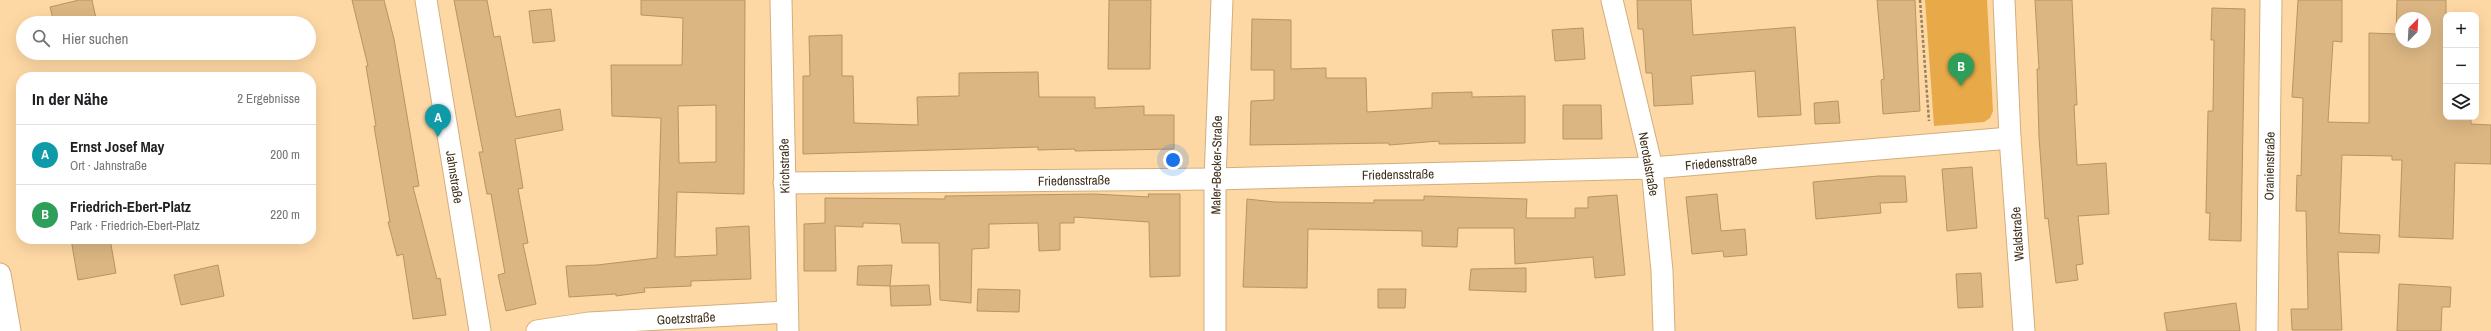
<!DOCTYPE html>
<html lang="de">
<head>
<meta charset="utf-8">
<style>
  body { margin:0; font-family:"Archivo Narrow",sans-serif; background:#f2f2f2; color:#202124 }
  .controls { position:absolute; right:12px; top:12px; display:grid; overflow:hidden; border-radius:8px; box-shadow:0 4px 16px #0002 }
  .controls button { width:36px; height:36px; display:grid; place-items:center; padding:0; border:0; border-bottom:1px solid #e0e0e0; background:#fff; color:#202124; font:20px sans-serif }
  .compass { position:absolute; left:2395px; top:12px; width:36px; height:36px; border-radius:50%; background:#fff; box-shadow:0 4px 16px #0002; rotate:24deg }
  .you { position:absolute; left:1173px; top:160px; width:14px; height:14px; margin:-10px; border:3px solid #fff; border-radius:50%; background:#1a73e8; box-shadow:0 0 0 6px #1a73e833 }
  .badge { display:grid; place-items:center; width:26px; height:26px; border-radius:50%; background:#1275de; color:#fff; font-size:13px; font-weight:700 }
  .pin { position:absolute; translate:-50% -33px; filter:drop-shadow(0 1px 2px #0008) }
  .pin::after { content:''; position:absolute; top:21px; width:14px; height:12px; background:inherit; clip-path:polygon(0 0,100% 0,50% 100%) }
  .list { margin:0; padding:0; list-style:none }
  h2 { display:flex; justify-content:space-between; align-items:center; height:52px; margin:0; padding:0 16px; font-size:17px }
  h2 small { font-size:13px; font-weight:400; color:#757577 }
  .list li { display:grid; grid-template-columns:26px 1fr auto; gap:12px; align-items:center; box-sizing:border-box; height:60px; padding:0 16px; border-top:1px solid #e0e0e0 }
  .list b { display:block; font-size:15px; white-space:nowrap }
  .list p { margin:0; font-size:13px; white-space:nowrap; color:#757577 }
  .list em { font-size:13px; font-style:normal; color:#757577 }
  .icon { flex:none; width:22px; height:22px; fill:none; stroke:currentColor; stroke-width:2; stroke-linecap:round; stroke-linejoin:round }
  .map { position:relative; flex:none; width:2491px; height:331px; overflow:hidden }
  .search { position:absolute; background:#fff; box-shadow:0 4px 16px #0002; left:16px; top:16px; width:300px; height:44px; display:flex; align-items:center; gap:10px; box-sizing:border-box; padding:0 14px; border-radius:22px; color:#757577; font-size:15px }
  .panel { position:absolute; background:#fff; box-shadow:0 4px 16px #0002; left:16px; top:72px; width:300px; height:172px; border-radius:16px }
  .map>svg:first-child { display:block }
  .green { fill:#e8aa49 }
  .building { fill:#dbb683; stroke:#b79462; fill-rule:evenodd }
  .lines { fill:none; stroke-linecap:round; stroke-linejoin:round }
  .minor-casing { stroke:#d3ae7b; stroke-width:23 }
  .path { stroke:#9a805c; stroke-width:2.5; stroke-dasharray:3 2; stroke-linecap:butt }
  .minor { stroke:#fff; stroke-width:21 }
  .labels { text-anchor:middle; stroke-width:3.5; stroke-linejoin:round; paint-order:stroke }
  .street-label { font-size:13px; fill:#3e2f1a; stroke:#fff }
</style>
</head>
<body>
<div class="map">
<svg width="2491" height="331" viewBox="0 0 2491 331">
  <rect width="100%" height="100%" fill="#fed8a4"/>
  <path class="green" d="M 1925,0 L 1987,0 L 1993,111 L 1990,118 L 1984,122 L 1934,126 Z"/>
  <g class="building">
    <path d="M 79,0 L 92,0 L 97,23 L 54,23 L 50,7 Z"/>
    <path d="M 352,0 L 384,0 L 394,39 L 419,186 L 413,187 L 437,279 L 440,278 L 446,315 L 413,319 L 403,254 L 397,256 L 388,222 L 390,222 L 374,126 L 376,126 L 366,66 L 368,66 Z"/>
    <path d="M 454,0 L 487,0 L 494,37 L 500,36 L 516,117 L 560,109 L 563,130 L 515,139 L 523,188 L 518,189 L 528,243 L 523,244 L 536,304 L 506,311 L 498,275 L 505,273 L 491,194 L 487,194 L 479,152 L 483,152 Z"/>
    <path d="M 641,0 L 745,0 L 744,194 L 677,192 L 675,257 L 717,255 L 716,228 L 749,226 L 751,279 L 691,281 L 691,286 L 644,288 L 645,292 L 616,296 L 616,294 L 569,297 L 566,266 L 597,265 L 657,258 L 661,118 L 612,116 L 611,65 L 682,65 L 683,18 L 641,15 ZM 716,105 L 716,162 L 679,163 L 678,106 Z"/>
    <path d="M 1109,0 L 1151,0 L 1150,69 L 1108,69 Z"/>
    <path d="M 1637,0 L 1691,0 L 1693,35 L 1795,27 L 1801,115 L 1758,117 L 1755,71 L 1691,76 L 1693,104 L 1654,106 L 1652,73 L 1646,73 L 1643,29 L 1638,29 Z"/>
    <path d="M 1877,0 L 1915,0 L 1920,111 L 1883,114 L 1881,80 L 1884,79 Z"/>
    <path d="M 2035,0 L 2072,0 L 2077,105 L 2074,105 L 2077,165 L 2106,163 L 2109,214 L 2078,216 L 2083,264 L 2076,265 L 2078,280 L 2056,283 L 2048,218 L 2045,219 L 2039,137 L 2037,69 L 2039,69 Z"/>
    <path d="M 2298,0 L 2342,0 L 2342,42 L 2333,41 L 2328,122 L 2369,123 L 2369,33 L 2396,34 L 2397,0 L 2446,0 L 2446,117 L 2471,117 L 2471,124 L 2491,125 L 2491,164 L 2455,163 L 2453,239 L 2399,237 L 2402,160 L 2392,160 L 2392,156 L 2342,155 L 2339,233 L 2380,235 L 2379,253 L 2338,252 L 2342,330 L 2292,330 L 2291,309 L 2308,309 L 2306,211 L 2296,211 L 2297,175 L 2301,176 L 2303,98 L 2292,97 ZM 2401,18 L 2425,18 L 2425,42 L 2401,42 Z"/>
    <path d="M 2212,8 L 2245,9 L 2241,241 L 2209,240 L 2210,213 L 2206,213 L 2208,111 L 2213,111 L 2214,40 L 2211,40 Z"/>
    <path d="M 551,9 L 555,41 L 533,43 L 529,11 Z"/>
    <path d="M 1252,19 L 1291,20 L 1291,69 L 1326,68 L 1326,78 L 1366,78 L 1367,112 L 1432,108 L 1432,93 L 1472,92 L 1472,97 L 1525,96 L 1525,143 L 1439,144 L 1439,141 L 1389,145 L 1389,143 L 1250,145 L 1251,101 L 1274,100 L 1274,70 L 1251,70 Z"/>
    <path d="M 1583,28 L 1585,59 L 1555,61 L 1552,30 Z"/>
    <path d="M 842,35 L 842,76 L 853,76 L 854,123 L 918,125 L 917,97 L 959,96 L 959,73 L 1038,72 L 1039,97 L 1095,97 L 1095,108 L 1144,106 L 1144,115 L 1174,115 L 1174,149 L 1075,151 L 1075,149 L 1038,150 L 1038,147 L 803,154 L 803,76 L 810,76 L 809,36 Z"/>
    <path d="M 1838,101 L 1840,123 L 1815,124 L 1814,103 Z"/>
    <path d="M 1563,105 L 1601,105 L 1602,139 L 1563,139 Z"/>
    <path d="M 1972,167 L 1977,228 L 1947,231 L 1942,169 Z"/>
    <path d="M 1878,176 L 1905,176 L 1907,202 L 1880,203 L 1881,213 L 1816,219 L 1813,182 Z"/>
    <path d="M 1095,194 L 1149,197 L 1148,194 L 1180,194 L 1180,276 L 1150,277 L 1149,222 L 1074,217 L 1074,223 L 1060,223 L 1060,250 L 1039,251 L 1038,223 L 989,224 L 989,248 L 972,249 L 971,303 L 940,300 L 939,243 L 902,243 L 900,224 L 863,223 L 863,227 L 835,226 L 836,271 L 804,271 L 804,224 L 825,223 L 825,198 L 945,199 L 945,196 Z"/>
    <path d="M 1717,194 L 1721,231 L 1745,229 L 1747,255 L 1724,257 L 1723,251 L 1692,254 L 1686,197 Z"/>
    <path d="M 1617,195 L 1625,275 L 1595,278 L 1593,257 L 1515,264 L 1514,228 L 1458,228 L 1457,247 L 1422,246 L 1422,231 L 1308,229 L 1307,288 L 1243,287 L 1247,199 L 1275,202 L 1374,203 L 1374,200 L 1424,200 L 1424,196 L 1527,199 L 1526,218 L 1575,218 L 1575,208 L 1588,208 L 1588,197 Z"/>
    <path d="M 71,239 L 110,239 L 116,273 L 78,280 Z"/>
    <path d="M 218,265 L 224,296 L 181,305 L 174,275 Z"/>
    <path d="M 892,265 L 890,286 L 857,285 L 858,266 Z"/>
    <path d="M 1526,268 L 1526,292 L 1469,290 L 1471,269 Z"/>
    <path d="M 1981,273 L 1983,307 L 1958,308 L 1956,274 Z"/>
    <path d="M 2399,284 L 2451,287 L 2450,307 L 2442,307 L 2441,331 L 2397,331 Z"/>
    <path d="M 929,285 L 931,305 L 891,306 L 890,286 Z"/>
    <path d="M 978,289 L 1020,290 L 1019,312 L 977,311 Z"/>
    <path d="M 1378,289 L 1406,289 L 1405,308 L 1378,308 Z"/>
    <path d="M 2236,303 L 2240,331 L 2167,331 L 2164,313 Z"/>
  </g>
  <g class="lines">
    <g class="minor-casing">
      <g id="minor">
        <path d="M 426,0 L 480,331"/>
        <path d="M 781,0 L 788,331"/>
        <path d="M 1612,0 L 1652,168 L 1662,271 L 1664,331"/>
        <path d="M 2004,0 L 2010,138 L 2024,331"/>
        <path d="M 784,183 L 1215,179 L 1652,168 L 2010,138"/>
        <path d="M 0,274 L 10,331"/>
        <path d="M 537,331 L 589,323 L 787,312"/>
        <path d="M 1215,331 L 1215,179 L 1222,0"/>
        <path d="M 2267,331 L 2271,0"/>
      </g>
    </g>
    <path class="path" d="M 1920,0 L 1929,121"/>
    <use href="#minor" class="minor"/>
  </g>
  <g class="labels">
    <g class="street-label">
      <text transform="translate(1721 162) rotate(-5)" y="5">Friedensstraße</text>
      <text transform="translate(1649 164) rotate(80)" y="5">Nerotalstraße</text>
      <text transform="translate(1216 165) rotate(-89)" y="5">Maler-Becker-Straße</text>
      <text transform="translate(784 166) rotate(-91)" y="5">Kirchstraße</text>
      <text transform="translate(2269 166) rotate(-89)" y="5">Oranienstraße</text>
      <text transform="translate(1398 174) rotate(-1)" y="5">Friedensstraße</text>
      <text transform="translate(455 177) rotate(81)" y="5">Jahnstraße</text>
      <text transform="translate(1074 180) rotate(-1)" y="5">Friedensstraße</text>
      <text transform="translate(2017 234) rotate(-94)" y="5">Waldstraße</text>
      <text transform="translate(686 318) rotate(-3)" y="5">Goetzstraße</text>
    </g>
  </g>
</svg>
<div class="controls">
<button>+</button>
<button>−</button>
<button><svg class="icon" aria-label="layers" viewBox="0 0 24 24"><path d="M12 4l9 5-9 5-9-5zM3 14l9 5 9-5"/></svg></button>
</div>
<svg class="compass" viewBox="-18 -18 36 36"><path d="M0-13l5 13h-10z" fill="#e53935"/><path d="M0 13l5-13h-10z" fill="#757577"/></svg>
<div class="you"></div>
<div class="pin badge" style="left:438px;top:137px;background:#0f9aa8">A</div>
<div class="pin badge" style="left:1961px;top:86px;background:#2e9e5b">B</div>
<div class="search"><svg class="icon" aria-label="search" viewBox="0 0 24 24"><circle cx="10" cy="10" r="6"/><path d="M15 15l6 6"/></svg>Hier suchen</div>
<section class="panel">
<h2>In der Nähe<small>2 Ergebnisse</small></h2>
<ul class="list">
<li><span class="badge" style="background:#0f9aa8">A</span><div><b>Ernst Josef May</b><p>Ort · Jahnstraße</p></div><em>200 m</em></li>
<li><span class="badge" style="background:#2e9e5b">B</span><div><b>Friedrich-Ebert-Platz</b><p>Park · Friedrich-Ebert-Platz</p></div><em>220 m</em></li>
</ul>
</section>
</div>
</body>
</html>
